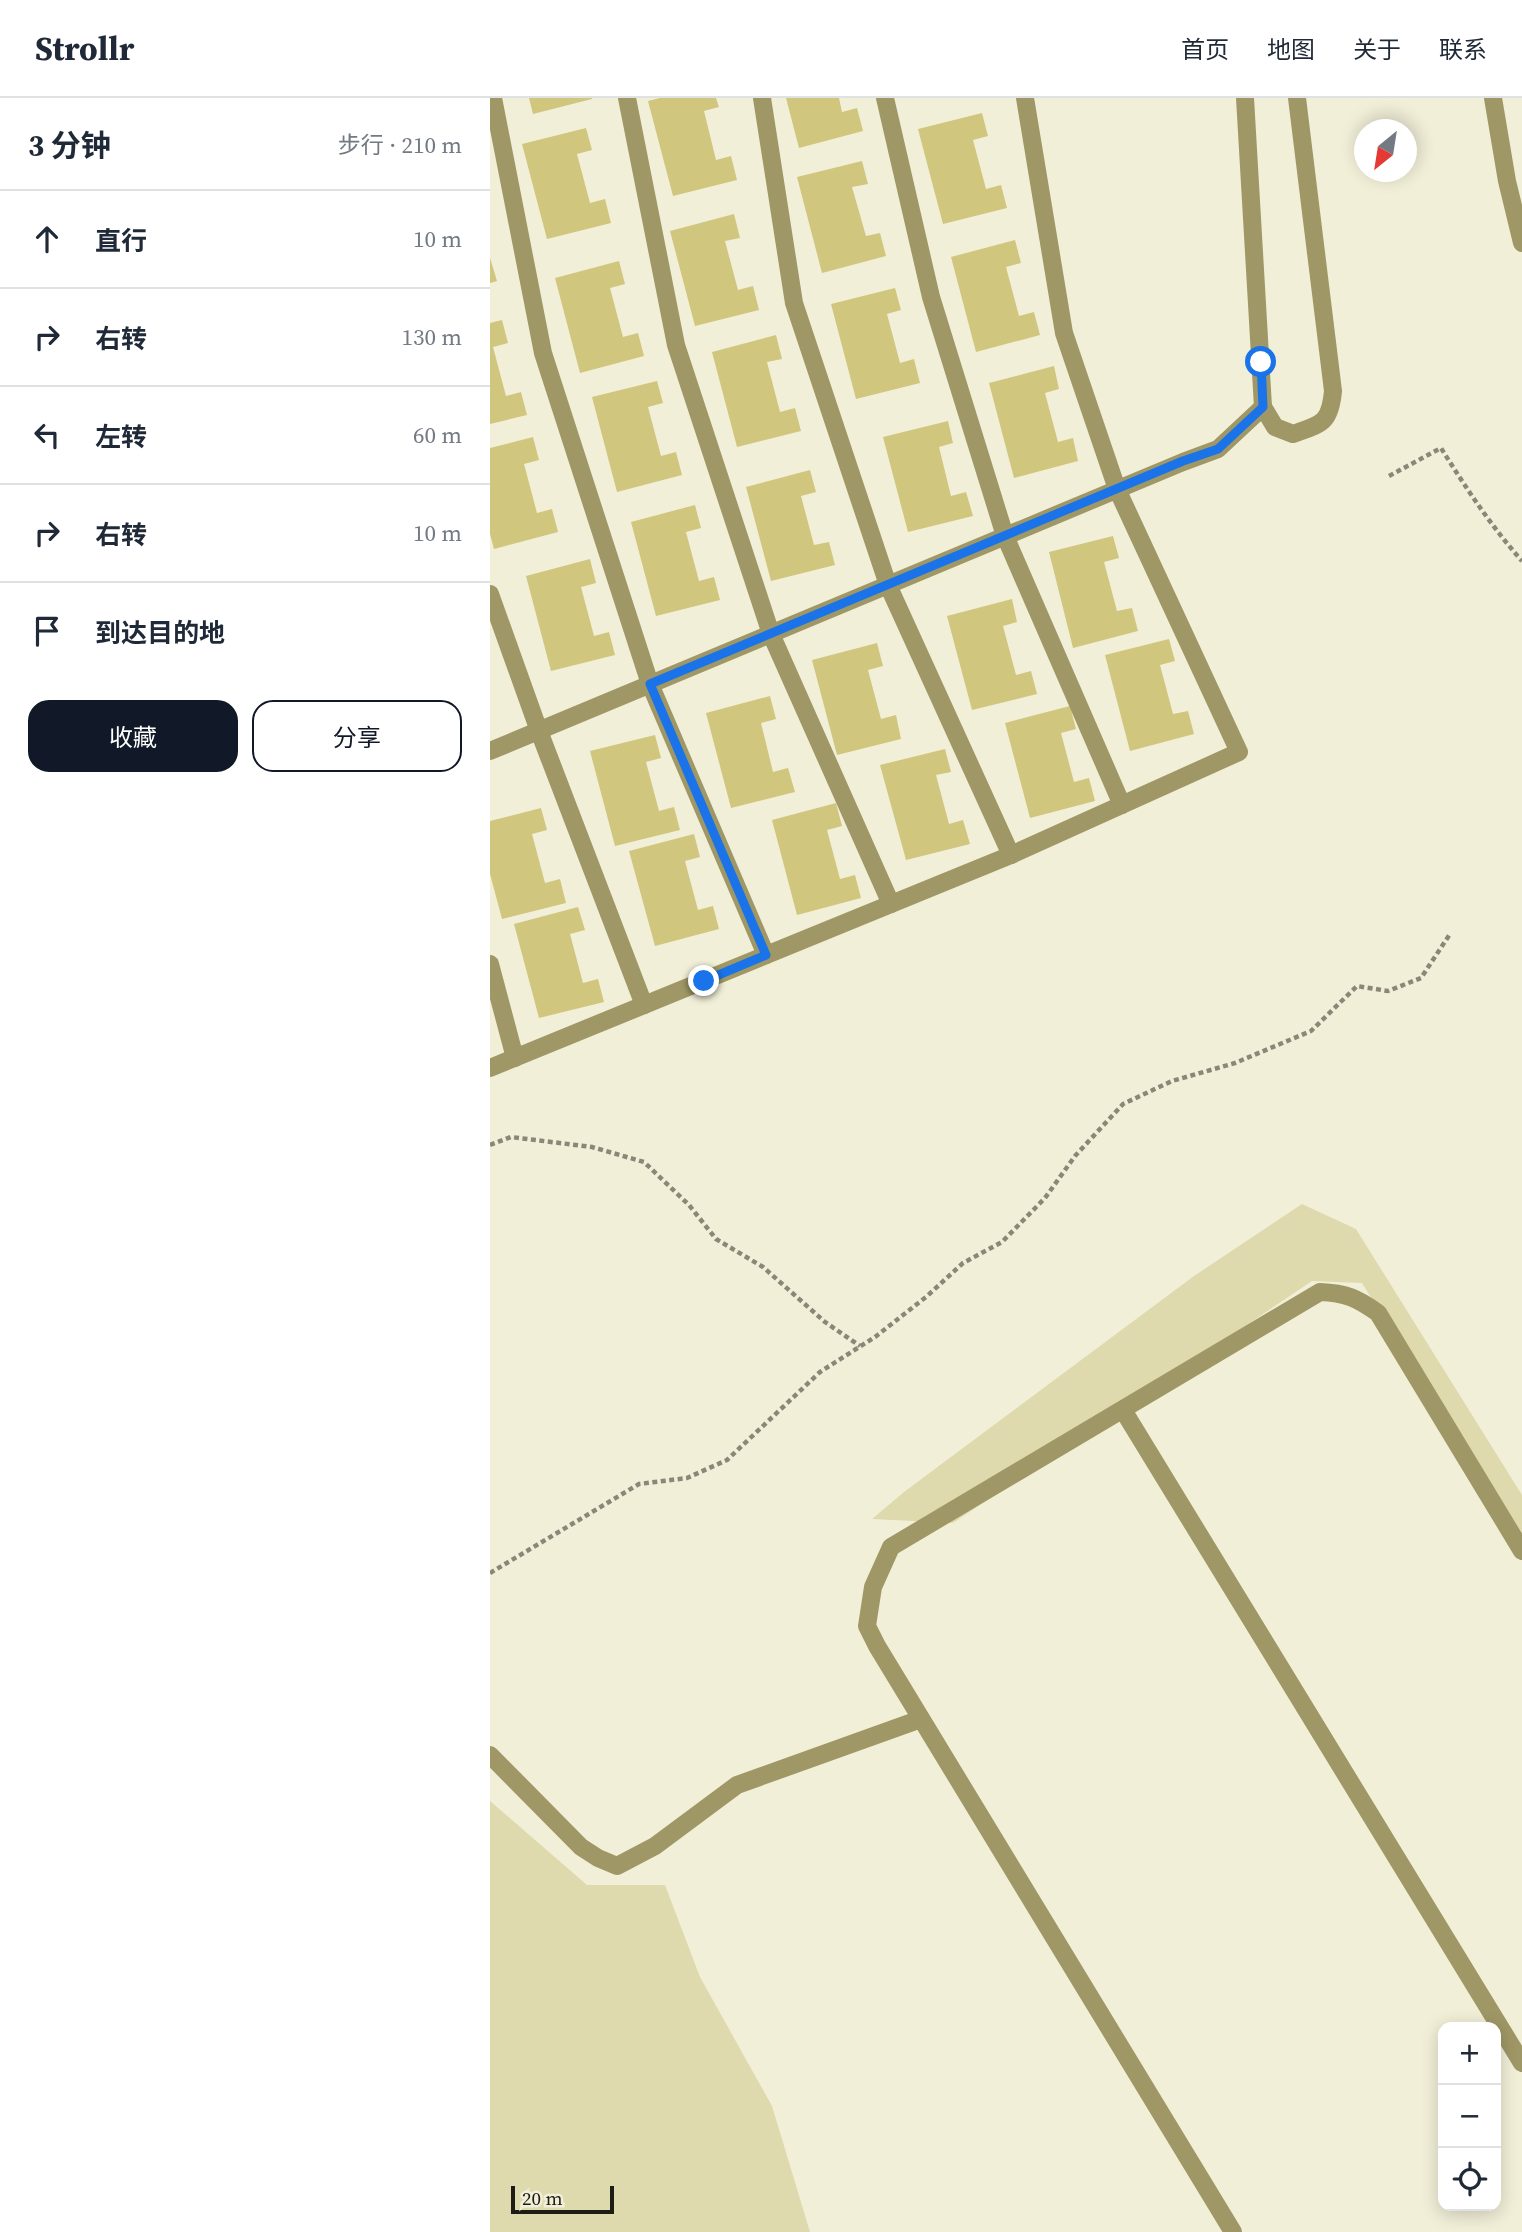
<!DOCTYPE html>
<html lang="zh">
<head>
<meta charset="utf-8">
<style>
  body { margin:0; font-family:"Source Serif 4","Noto Sans SC",serif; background:#f2f2f3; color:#1f2937 }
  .controls { position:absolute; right:21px; bottom:21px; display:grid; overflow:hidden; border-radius:14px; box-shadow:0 4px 18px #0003 }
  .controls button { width:63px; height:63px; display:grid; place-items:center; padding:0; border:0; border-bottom:2px solid #e0e1e3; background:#fff; color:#1f2937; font:35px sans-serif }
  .compass { position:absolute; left:864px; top:21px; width:63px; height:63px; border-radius:50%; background:#fff; box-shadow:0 4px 18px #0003; rotate:210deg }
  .scale { position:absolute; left:21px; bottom:18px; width:103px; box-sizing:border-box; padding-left:7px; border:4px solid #1e1d15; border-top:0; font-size:19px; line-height:24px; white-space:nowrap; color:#1e1d15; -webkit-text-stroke:5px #f2efd8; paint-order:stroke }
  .stop { position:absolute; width:21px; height:21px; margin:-16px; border:5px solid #1a73e8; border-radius:50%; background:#fff }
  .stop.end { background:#1a73e8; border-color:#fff; box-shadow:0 2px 7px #0008 }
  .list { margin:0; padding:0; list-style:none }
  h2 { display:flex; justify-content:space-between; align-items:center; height:91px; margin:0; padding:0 28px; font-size:30px }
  h2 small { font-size:23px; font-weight:400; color:#747a83 }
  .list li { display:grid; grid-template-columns:46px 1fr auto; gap:21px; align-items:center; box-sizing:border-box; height:98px; padding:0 28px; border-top:2px solid #e0e1e3 }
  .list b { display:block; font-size:26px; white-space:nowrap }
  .list em { font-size:23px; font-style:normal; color:#747a83 }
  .actions { display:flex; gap:14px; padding:21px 28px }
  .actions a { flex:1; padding:16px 0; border:2px solid #111827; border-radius:21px; text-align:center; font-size:24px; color:#111827 }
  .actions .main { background:#111827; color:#fff }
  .icon { flex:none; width:38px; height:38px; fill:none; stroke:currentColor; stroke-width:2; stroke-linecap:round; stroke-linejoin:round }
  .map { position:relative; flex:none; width:1032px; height:2134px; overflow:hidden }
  header { display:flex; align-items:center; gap:42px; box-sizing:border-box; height:98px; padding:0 35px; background:#fff; border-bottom:2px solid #e0e1e3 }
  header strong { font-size:33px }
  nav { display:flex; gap:38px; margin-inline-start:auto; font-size:24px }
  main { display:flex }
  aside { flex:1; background:#fff }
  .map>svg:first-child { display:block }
  .green { fill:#dfd9ae }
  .building { fill:#d1c67e }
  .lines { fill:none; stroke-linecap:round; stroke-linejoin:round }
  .path { stroke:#898777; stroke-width:4.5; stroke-dasharray:5 3.5; stroke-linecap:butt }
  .service { stroke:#9f9765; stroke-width:18 }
  .minor { stroke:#9f9765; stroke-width:18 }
  .route { stroke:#1a73e8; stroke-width:9 }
</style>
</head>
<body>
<header>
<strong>Strollr</strong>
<nav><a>首页</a><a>地图</a><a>关于</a><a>联系</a></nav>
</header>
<main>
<aside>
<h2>3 分钟<small>步行 · 210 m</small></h2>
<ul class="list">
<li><svg class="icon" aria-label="ahead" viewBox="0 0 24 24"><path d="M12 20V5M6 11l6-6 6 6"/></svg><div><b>直行</b></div><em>10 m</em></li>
<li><svg class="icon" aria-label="right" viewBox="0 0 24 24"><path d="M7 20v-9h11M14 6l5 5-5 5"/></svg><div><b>右转</b></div><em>130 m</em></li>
<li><svg class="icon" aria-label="left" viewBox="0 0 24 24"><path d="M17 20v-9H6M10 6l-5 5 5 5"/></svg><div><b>左转</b></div><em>60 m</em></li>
<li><svg class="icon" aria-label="right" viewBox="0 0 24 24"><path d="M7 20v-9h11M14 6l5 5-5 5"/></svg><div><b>右转</b></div><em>10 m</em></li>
<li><svg class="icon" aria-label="arrive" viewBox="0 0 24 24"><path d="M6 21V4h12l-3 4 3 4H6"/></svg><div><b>到达目的地</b></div></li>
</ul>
<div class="actions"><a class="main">收藏</a><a>分享</a></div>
</aside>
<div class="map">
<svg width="1032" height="2134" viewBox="0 0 1032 2134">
  <rect width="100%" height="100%" fill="#f2efd8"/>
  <g class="green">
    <path d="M 812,1106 L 866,1131 L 1032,1397 L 1032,1445 L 872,1185 L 822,1183 L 463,1425 L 382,1421 L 414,1394 L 704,1178 Z"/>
    <path d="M 0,1703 L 97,1787 L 175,1787 L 210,1879 L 282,2008 L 320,2134 L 0,2134 Z"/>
  </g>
  <g class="building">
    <path d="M 39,0 L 102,0 L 102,1 L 43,16 Z"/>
    <path d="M 170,0 L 226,0 L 229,9 L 214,13 L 226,62 L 241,58 L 247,82 L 183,98 L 158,3 Z"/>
    <path d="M 296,0 L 349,0 L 352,14 L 367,10 L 373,33 L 309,50 Z"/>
    <path d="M 492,15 L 498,38 L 483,42 L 496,91 L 511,87 L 517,110 L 453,126 L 428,31 Z"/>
    <path d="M 96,30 L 102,52 L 87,56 L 100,105 L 115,101 L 121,125 L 57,141 L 32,46 Z"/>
    <path d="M 372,63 L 378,86 L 362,89 L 376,138 L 390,135 L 396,158 L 332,175 L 307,79 Z"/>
    <path d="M 244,116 L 250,140 L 235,143 L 248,192 L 263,188 L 269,212 L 205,228 L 180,133 Z"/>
    <path d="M 525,142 L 531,165 L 516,169 L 529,218 L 544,214 L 550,237 L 486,254 L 461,159 Z"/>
    <path d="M 0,160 L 7,183 L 0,185 Z"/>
    <path d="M 129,163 L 135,186 L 120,190 L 133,239 L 148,235 L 154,258 L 90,275 L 65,180 Z"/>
    <path d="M 405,190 L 411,212 L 397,216 L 410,265 L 424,261 L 430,285 L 366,301 L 341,206 Z"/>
    <path d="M 12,222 L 18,245 L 3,249 L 16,298 L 31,294 L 37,317 L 0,326 L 0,225 Z"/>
    <path d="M 286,237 L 292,261 L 277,264 L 290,314 L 305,310 L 311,333 L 247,349 L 222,254 Z"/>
    <path d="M 564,268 L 569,291 L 555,295 L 568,344 L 583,340 L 588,363 L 524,380 L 499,285 Z"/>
    <path d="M 167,283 L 173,305 L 158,309 L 171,358 L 186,354 L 192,377 L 127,394 L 102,299 Z"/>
    <path d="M 458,323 L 463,345 L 449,349 L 461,398 L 476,394 L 483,418 L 418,434 L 393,339 Z"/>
    <path d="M 43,339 L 49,362 L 34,366 L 47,415 L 62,411 L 68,434 L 4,451 L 0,436 L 0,350 Z"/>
    <path d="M 320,372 L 326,394 L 311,398 L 324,447 L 339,444 L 345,467 L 281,483 L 256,389 Z"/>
    <path d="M 205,407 L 211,430 L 196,434 L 209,483 L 224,479 L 230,502 L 166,518 L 141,424 Z"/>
    <path d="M 623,438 L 629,460 L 614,464 L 627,513 L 642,510 L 648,533 L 583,550 L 559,454 Z"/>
    <path d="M 100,461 L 106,485 L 91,489 L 104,538 L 119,534 L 125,557 L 61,573 L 36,478 Z"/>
    <path d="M 522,501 L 527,524 L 513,528 L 526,577 L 541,573 L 547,596 L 482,612 L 457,518 Z"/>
    <path d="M 679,541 L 685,563 L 670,567 L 683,616 L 698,613 L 704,636 L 640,653 L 615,557 Z"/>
    <path d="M 387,545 L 393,568 L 378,572 L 391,621 L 406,617 L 411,641 L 347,657 L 322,562 Z"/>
    <path d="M 280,598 L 286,621 L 271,625 L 283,674 L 298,670 L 305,694 L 241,710 L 216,615 Z"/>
    <path d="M 580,608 L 586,631 L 571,635 L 584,684 L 599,680 L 605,703 L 540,720 L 515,625 Z"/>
    <path d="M 165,637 L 171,660 L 156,664 L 169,713 L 184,709 L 190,732 L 125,748 L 100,653 Z"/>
    <path d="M 455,651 L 461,674 L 446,677 L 459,726 L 473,722 L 480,746 L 416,762 L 390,667 Z"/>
    <path d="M 346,705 L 352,728 L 337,732 L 350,781 L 365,777 L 371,800 L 307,817 L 282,722 Z"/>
    <path d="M 51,710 L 57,732 L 42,736 L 55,785 L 70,781 L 76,805 L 12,821 L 0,776 L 0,723 Z"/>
    <path d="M 204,736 L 210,759 L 195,763 L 208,812 L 223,808 L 229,831 L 165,848 L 139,753 Z"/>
    <path d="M 88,809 L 95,832 L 80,836 L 93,885 L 108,881 L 114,904 L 49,920 L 24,826 Z"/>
  </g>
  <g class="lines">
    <g class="path">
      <path d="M 899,378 L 951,350 C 976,390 1001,428 1032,463"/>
      <path d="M 0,1047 L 21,1039 L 102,1049 L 154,1064 L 199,1107 L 226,1141 L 273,1169 L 335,1224 L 370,1248"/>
      <path d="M 0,1475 L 149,1386 L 197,1380 L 237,1362 L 330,1274 L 385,1239 L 436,1199 L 473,1165 L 512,1144 L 555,1100 L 585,1058 L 633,1006 L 682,983 L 745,965 L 821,933 L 867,888 L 898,893 L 931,880 L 960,836"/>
    </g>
    <g class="service">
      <path d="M 3,0 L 53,255 L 160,586 L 276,857"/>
      <path d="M 137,0 L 186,247 L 281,536 L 401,806"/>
      <path d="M 272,0 L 304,205 L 398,487 L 521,757"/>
      <path d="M 395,0 L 441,199 L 515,438 L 632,707"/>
      <path d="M 0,496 L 49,633 L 154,907"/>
      <path d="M 0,653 L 693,364 L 728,351 L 773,309"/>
      <path d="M 0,866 L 25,960"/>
      <path d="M 0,970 L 521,757 L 749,654 L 627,391 L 574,235 L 535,0"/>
      <path d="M 633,1312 L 1032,1965"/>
      <path d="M 0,1657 L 91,1749 L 108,1760 L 127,1768 L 165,1748 L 247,1687 L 431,1621"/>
      <path d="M 743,2134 L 387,1548 L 377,1528 L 383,1489 L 401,1449 L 830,1194 C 856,1195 867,1200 888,1215 L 1032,1453"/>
    </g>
    <g class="minor">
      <path d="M 755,0 L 773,309 L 785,329 L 803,336 C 831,326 840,326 843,293 L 807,0"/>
      <path d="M 1003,0 L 1017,83 L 1032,145"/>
    </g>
  </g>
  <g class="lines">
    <path class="route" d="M 214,883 L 276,857 L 160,586 L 693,363 L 728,351 L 773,309 L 771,264"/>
  </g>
</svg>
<div class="controls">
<button>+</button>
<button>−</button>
<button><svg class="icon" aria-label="locate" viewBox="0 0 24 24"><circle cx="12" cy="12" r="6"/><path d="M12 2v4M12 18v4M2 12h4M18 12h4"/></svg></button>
</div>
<svg class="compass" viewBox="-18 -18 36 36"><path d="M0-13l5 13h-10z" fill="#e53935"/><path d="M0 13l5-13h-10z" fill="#747a83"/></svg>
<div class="scale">20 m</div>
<div class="stop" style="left:771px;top:264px"></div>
<div class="stop end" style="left:214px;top:883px"></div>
</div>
</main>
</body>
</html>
